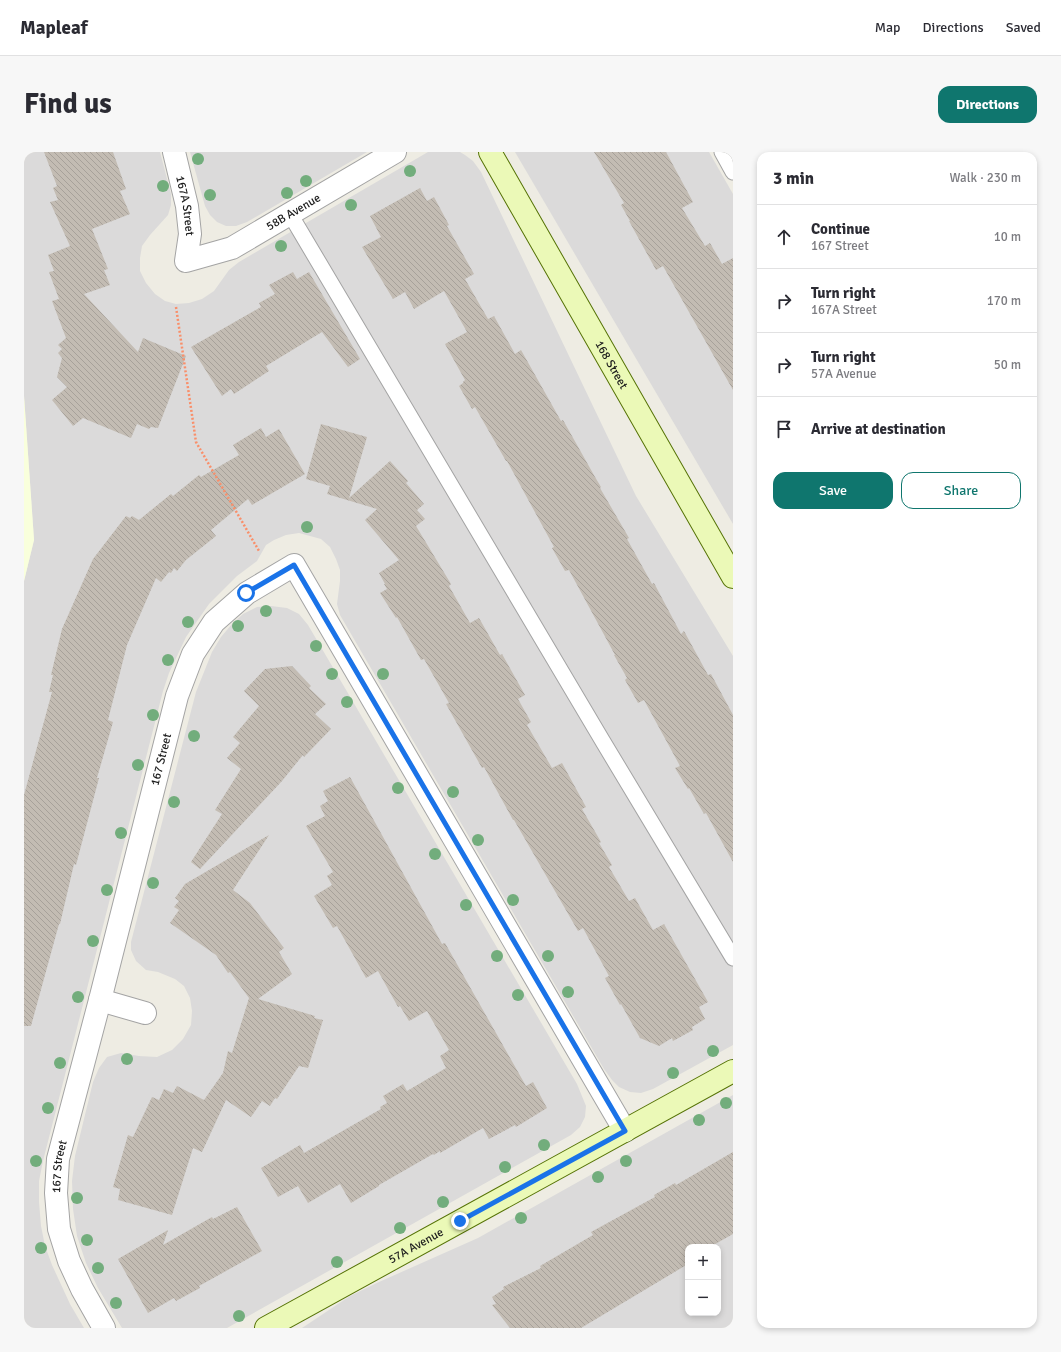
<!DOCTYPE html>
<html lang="en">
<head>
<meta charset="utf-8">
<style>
  body { margin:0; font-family:Signika,sans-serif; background:#f7f7f7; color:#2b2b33 }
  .controls { position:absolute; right:12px; bottom:12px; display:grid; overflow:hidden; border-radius:8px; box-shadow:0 2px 6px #0003 }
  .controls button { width:36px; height:36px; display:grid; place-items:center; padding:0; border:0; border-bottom:1px solid #e1e1e2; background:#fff; color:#2b2b33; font:20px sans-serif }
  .stop { position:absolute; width:12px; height:12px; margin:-9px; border:3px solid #1a73e8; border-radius:50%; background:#fff }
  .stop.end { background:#1a73e8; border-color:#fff; box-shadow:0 1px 4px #0008 }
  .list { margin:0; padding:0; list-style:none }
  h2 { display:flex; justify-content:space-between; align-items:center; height:52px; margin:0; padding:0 16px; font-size:17px }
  h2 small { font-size:13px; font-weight:400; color:#7c7c81 }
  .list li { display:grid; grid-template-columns:26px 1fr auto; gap:12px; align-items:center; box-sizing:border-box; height:64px; padding:0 16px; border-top:1px solid #e1e1e2 }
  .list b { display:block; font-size:15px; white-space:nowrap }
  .list p { margin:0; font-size:13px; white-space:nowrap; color:#7c7c81 }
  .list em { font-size:13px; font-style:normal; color:#7c7c81 }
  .actions { display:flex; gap:8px; padding:12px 16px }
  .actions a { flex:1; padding:9px 0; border:1px solid #0f766e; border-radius:12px; text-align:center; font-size:14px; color:#0f766e }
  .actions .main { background:#0f766e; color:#fff }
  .icon { flex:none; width:22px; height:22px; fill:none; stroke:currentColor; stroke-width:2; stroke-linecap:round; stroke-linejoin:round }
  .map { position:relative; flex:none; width:709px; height:1176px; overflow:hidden; border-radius:12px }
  header { display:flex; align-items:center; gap:24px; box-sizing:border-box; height:56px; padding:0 20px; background:#fff; border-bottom:1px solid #e1e1e2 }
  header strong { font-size:19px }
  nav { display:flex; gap:22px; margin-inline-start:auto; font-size:14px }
  .intro { display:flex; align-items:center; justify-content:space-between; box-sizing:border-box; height:96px; padding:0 24px }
  h1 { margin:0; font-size:28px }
  .button { padding:10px 18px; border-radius:12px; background:#0f766e; color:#fff; font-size:14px; font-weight:700 }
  main { display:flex; gap:24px; padding:0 24px }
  aside { flex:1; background:#fff; border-radius:12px; box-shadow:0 2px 6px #0003 }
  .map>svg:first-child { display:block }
  .residential { fill:#dbdada; fill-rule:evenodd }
  .education { fill:#f9ffdc }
  .building { fill:url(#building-back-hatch) }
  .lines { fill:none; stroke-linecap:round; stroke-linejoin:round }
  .lane-casing { stroke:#a4a4a4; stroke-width:17 }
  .street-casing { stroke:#a4a4a4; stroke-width:24 }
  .secondary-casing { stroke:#567306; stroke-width:24 }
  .path { stroke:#f98f6a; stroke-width:2.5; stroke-dasharray:2 2; stroke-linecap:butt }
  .lane { stroke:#fff; stroke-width:15 }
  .street { stroke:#fff; stroke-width:22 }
  .secondary { stroke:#ebf9b7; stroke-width:22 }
  .tree { fill:#72ad7c }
  .route { stroke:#1a73e8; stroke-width:5 }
  .labels { text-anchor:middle; stroke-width:3; stroke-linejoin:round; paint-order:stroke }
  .street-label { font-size:12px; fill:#1d1d1d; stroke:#fff }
</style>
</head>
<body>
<header>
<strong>Mapleaf</strong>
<nav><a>Map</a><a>Directions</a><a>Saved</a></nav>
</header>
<div class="intro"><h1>Find us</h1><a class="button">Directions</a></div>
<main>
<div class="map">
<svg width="709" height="1176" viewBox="0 0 709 1176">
  <defs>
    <pattern id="building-back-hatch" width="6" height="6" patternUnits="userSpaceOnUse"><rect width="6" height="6" fill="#c3bcb3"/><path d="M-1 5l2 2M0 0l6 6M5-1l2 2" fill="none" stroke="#a7a19a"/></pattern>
  </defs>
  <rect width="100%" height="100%" fill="#eeece3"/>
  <g class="residential">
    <path d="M 0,0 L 136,0 L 147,42 L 147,53 L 144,63 L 126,83 L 118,94 L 116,106 L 116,119 L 122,131 L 131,142 L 141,149 L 152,152 L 165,151 L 178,147 L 190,139 L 205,118 L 215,110 L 404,0 L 436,0 L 441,3 L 449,9 L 457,20 L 612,344 L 709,504 L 709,893 L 629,937 L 617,941 L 606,940 L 595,935 L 588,928 L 580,917 L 316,463 L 313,452 L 316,429 L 316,418 L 312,407 L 306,395 L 297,387 L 275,381 L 262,383 L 250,388 L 242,393 L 233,409 L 213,424 L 185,452 L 162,485 L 145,521 L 139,539 L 19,1009 L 15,1029 L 15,1050 L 17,1074 L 21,1094 L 28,1113 L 46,1152 L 60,1176 L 0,1176 L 0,429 L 10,388 L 0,244 Z"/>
    <path d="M 166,0 L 343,0 L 223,70 L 212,74 L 202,74 L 193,70 L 186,63 L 181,54 Z"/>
    <path d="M 491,0 L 685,0 L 709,42 L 709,372 Z"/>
    <path d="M 247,454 L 263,456 L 275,462 L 284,473 L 553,932 L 562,954 L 561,965 L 556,975 L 547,983 L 203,1176 L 98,1176 L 74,1136 L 62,1111 L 53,1084 L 49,1057 L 48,1029 L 51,1004 L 69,930 L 75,916 L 83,905 L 97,901 L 115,904 L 133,905 L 148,898 L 159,887 L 167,873 L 168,859 L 166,846 L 160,834 L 151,827 L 134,820 L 122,818 L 112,809 L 107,798 L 107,790 L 172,540 L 188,500 L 197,485 L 208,472 L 219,462 L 233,455 Z"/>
    <path d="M 709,943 L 709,1176 L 278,1176 L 326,1144 L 355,1130 L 454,1086 ZM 664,1095 L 694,1095 L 694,1161 L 664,1161 Z"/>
  </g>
  <path class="education" d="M 0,244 L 10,388 L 0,429 Z"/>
  <g class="building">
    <path d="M 20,0 L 89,0 L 102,37 L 96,39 L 106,62 L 68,77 L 84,117 L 80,118 L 86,133 L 60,142 L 114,200 L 119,186 L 162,204 L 134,276 L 127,275 L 125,277 L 113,272 L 107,286 L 59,266 L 49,274 L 28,248 L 43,235 L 33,225 L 38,206 L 34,201 L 38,197 L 34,193 L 42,186 L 28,149 L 35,147 L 25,120 L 30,119 L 24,103 L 46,94 L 26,50 L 34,48 L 29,36 L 33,34 Z"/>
    <path d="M 570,0 L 642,0 L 669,50 L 658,56 L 681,94 L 686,91 L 698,112 L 709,106 L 709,238 L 639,114 L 632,118 L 605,69 L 606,69 L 597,53 L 600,51 Z"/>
    <path d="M 396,36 L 403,49 L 410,45 L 425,73 L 423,74 L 450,122 L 441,127 L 464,167 L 470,164 L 491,202 L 497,198 L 537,269 L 539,268 L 571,325 L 577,335 L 576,336 L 605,386 L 603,387 L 628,432 L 630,431 L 657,482 L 660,479 L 684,523 L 687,522 L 709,563 L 709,710 L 682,661 L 680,662 L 665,636 L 664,637 L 651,616 L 656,614 L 620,548 L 614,551 L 601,528 L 603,526 L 590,503 L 591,503 L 545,418 L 541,419 L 528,396 L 530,395 L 483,309 L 482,309 L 451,255 L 448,257 L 435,234 L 439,231 L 439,230 L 441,228 L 421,192 L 443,180 L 420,139 L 390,157 L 381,140 L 369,147 L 338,95 L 357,85 L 346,64 Z"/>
    <path d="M 269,120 L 273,127 L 285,120 L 336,207 L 324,215 L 298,180 L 242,214 L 245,219 L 210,242 L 207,237 L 198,244 L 167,195 L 237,155 L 235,151 L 251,142 L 245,133 Z"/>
    <path d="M 297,272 L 343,285 L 325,346 L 366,309 L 384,329 L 382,331 L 400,352 L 393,358 L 401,367 L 392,374 L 427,432 L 425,434 L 446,471 L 455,466 L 476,503 L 478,502 L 501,543 L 494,547 L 507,570 L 503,573 L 528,616 L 538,611 L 562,655 L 558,657 L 577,690 L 575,691 L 588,713 L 585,715 L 605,749 L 611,746 L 629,778 L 640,772 L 684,850 L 675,855 L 681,867 L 668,875 L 669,878 L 649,889 L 648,886 L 635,894 L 616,886 L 597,852 L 596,853 L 581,826 L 585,824 L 559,776 L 554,779 L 490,668 L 489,668 L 460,615 L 458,616 L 422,552 L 425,551 L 400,507 L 397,508 L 373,465 L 372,466 L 356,441 L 363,437 L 360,432 L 361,432 L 355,421 L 375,408 L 341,368 L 353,357 L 303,342 L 306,334 L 282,327 Z"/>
    <path d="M 237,276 L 242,285 L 255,277 L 281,322 L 228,353 L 224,347 L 187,378 L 192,384 L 162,408 L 153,419 L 150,416 L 147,421 L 145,420 L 137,430 L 132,426 L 103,493 L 84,568 L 89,570 L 73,626 L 75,626 L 52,713 L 50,712 L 36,772 L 35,772 L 7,874 L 0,874 L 0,643 L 28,540 L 25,540 L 29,523 L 27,523 L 38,477 L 69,407 L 102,364 L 106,366 L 108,364 L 115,368 L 147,342 L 149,344 L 175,323 L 177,325 L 215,303 L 209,293 Z"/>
    <path d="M 268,514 L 287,534 L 285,536 L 302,552 L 291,562 L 307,577 L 280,605 L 279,603 L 258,629 L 176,717 L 167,710 L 198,662 L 191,658 L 217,617 L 203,606 L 216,591 L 209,585 L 235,554 L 220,539 L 241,517 Z"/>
    <path d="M 326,625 L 418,792 L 421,791 L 502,934 L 509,930 L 523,956 L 492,975 L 491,973 L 465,987 L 459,976 L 416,1001 L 416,999 L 410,1003 L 409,1002 L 355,1033 L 355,1034 L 327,1051 L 316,1032 L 284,1051 L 274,1034 L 254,1045 L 237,1016 L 276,993 L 280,1001 L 357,957 L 356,955 L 363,951 L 359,944 L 379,932 L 383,939 L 422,916 L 416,904 L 425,898 L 403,859 L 385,869 L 376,854 L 374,855 L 354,819 L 342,826 L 313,774 L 309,776 L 290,744 L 308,733 L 303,724 L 309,720 L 282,674 L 301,664 L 296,654 L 304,649 L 299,639 Z"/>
    <path d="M 245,683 L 209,738 L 226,751 L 260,796 L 255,800 L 268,822 L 234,847 L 291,864 L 290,866 L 299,868 L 284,916 L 275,914 L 253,947 L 251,946 L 246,954 L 238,949 L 227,965 L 202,948 L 178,1000 L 169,996 L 148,1063 L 94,1048 L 96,1037 L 89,1035 L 104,983 L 109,985 L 128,945 L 135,948 L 140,937 L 149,941 L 153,934 L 180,948 L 199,921 L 204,899 L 208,901 L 225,846 L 206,820 L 204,821 L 192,803 L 146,771 L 155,758 L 150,755 L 155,749 L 151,746 L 161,732 Z"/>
    <path d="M 709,1000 L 709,1082 L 686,1095 L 664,1095 L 664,1112 L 557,1176 L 486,1176 L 468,1153 L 472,1152 L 468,1145 L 480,1137 L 479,1135 L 517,1116 L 516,1114 L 569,1083 L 567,1080 L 631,1045 L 630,1043 L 651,1031 L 652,1033 Z"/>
    <path d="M 213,1055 L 238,1099 L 175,1134 L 176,1136 L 152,1149 L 150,1146 L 124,1161 L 94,1107 L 144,1078 L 139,1093 L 188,1065 L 189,1067 Z"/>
  </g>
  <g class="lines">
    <g class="lane-casing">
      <g id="lane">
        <path d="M 698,0 L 709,20"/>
        <path d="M 266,62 L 578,588 L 709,806"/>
      </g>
    </g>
    <g class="street-casing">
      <g id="street">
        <path id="s1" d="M 150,0 L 163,54 L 166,82 L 162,109 L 208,96 L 371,0"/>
        <path d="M 76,848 L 121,861"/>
        <path id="s2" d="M 80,1176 L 58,1137 L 45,1109 L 35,1077 L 32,1041 L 34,1007 L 76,848 L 153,544 L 169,502 L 190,470 L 223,441 L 270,413 L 601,979"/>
      </g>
    </g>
    <g class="secondary-casing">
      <g id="secondary">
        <path id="s3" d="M 466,0 L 709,425"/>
        <path id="s4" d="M 242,1176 L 709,919"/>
      </g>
    </g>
    <path class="path" d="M 152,155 L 172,290 L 235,399"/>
    <use href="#lane" class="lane"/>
    <use href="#street" class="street"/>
    <use href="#secondary" class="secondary"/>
  </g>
  <g class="tree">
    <circle cx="174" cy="7" r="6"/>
    <circle cx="386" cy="19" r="6"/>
    <circle cx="282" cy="29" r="6"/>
    <circle cx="139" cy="34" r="6"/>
    <circle cx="263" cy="41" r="6"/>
    <circle cx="186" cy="43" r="6"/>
    <circle cx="327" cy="53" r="6"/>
    <circle cx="257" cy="94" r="6"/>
    <circle cx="283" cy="375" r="6"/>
    <circle cx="242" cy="459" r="6"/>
    <circle cx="164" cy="470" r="6"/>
    <circle cx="214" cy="474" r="6"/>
    <circle cx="292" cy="494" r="6"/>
    <circle cx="144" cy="508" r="6"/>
    <circle cx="308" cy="522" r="6"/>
    <circle cx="359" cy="522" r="6"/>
    <circle cx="323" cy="550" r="6"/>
    <circle cx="129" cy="563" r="6"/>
    <circle cx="170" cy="584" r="6"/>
    <circle cx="114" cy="613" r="6"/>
    <circle cx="374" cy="636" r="6"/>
    <circle cx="429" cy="640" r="6"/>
    <circle cx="150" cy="650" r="6"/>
    <circle cx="97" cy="681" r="6"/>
    <circle cx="454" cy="688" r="6"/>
    <circle cx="411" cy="702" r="6"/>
    <circle cx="129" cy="731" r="6"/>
    <circle cx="83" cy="738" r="6"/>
    <circle cx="489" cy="748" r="6"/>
    <circle cx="442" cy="753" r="6"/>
    <circle cx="69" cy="789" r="6"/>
    <circle cx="473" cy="804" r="6"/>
    <circle cx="524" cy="804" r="6"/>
    <circle cx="544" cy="840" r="6"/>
    <circle cx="494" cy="843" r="6"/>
    <circle cx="54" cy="845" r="6"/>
    <circle cx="689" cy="899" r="6"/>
    <circle cx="103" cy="907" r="6"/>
    <circle cx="36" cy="911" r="6"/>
    <circle cx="649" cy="921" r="6"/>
    <circle cx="702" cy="951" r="6"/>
    <circle cx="24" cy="956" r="6"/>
    <circle cx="675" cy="968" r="6"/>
    <circle cx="520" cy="993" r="6"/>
    <circle cx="12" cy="1009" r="6"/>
    <circle cx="602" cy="1009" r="6"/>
    <circle cx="481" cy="1015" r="6"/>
    <circle cx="574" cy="1025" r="6"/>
    <circle cx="53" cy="1046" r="6"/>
    <circle cx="419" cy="1050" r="6"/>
    <circle cx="497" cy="1066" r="6"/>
    <circle cx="376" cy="1076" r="6"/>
    <circle cx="63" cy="1088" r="6"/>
    <circle cx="17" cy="1096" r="6"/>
    <circle cx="313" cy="1110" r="6"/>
    <circle cx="74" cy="1116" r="6"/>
    <circle cx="92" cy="1151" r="6"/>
    <circle cx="215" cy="1164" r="6"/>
  </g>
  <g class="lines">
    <path class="route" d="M 222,441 L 270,413 L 601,979 L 436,1069"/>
  </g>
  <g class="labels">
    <g class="street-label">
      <text dy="4" stroke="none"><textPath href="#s1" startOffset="55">167A Street</textPath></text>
      <text dy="4" stroke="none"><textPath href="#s1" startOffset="230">58B Avenue</textPath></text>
      <text dy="4" stroke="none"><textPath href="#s3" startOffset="245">168 Street</textPath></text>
      <text dy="4" stroke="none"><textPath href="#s2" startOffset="592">167 Street</textPath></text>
      <text dy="4" stroke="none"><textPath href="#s2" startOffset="172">167 Street</textPath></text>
      <text dy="4" stroke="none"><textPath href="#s4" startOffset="171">57A Avenue</textPath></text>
    </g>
  </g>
</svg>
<div class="controls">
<button>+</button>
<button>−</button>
</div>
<div class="stop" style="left:222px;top:441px"></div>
<div class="stop end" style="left:436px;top:1069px"></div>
</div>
<aside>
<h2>3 min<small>Walk · 230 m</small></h2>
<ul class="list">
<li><svg class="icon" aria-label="ahead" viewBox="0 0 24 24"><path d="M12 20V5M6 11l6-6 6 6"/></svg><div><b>Continue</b><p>167 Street</p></div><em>10 m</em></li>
<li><svg class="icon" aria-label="right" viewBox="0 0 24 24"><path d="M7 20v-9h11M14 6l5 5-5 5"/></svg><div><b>Turn right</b><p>167A Street</p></div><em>170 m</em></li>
<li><svg class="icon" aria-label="right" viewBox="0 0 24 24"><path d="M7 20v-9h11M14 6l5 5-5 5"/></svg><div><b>Turn right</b><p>57A Avenue</p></div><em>50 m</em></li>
<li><svg class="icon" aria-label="arrive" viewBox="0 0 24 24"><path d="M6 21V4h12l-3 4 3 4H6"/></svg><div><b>Arrive at destination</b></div></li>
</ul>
<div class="actions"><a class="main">Save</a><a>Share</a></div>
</aside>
</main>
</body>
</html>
